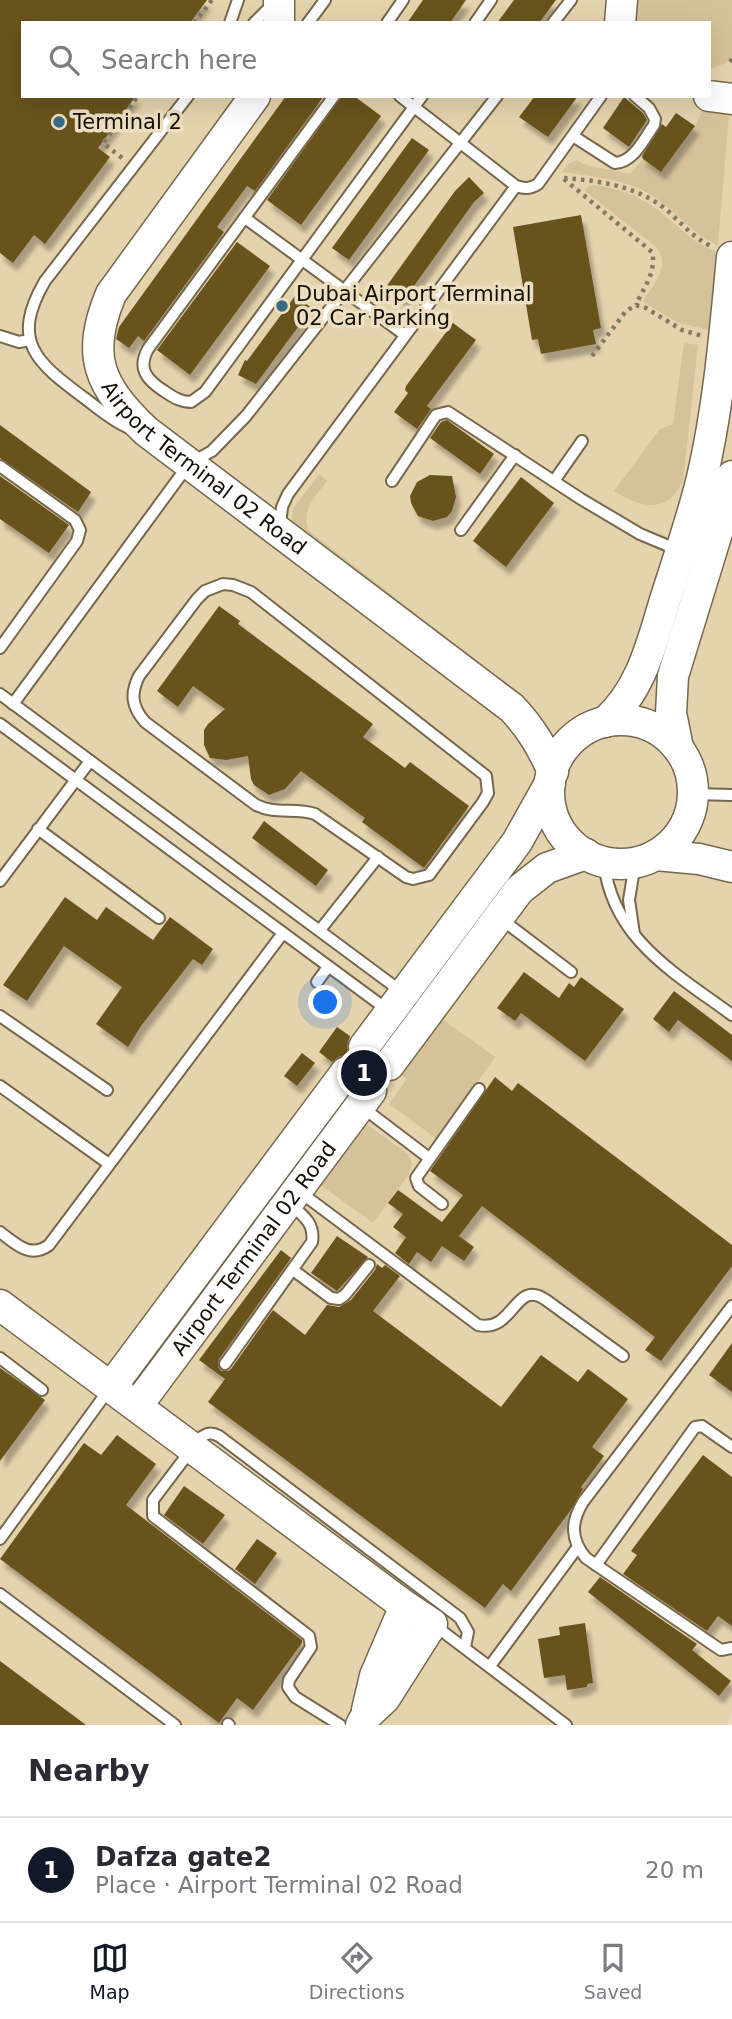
<!DOCTYPE html>
<html lang="en">
<head>
<meta charset="utf-8">
<style>
  body { margin:0; font-family:"DejaVu Sans",sans-serif; background:#f2f2f3; color:#2b2b33 }
  .you { position:absolute; left:326px; top:1003px; width:24px; height:24px; margin:-18px; border:5px solid #fff; border-radius:50%; background:#1a73e8; box-shadow:0 0 0 10px #1a73e833 }
  .badge { display:grid; place-items:center; width:46px; height:46px; border-radius:50%; background:#111827; color:#fff; font-size:23px; font-weight:700 }
  .pin { position:absolute; translate:-50% -50%; border:4px solid #fff; box-shadow:0 2px 7px #0006 }
  .list { margin:0; padding:0; list-style:none }
  h2 { display:flex; justify-content:space-between; align-items:center; height:91px; margin:0; padding:0 28px; font-size:30px }
  h2 small { font-size:23px; font-weight:400; color:#7c7c81 }
  .list li { display:grid; grid-template-columns:46px 1fr auto; gap:21px; align-items:center; box-sizing:border-box; height:105px; padding:0 28px; border-top:2px solid #e1e1e2 }
  .list b { display:block; font-size:26px; white-space:nowrap }
  .list p { margin:0; font-size:23px; white-space:nowrap; color:#7c7c81 }
  .list em { font-size:23px; font-style:normal; color:#7c7c81 }
  .icon { flex:none; width:38px; height:38px; fill:none; stroke:currentColor; stroke-width:2; stroke-linecap:round; stroke-linejoin:round }
  .map { position:relative; flex:none; width:732px; height:1725px; overflow:hidden }
  .search { position:absolute; background:#fff; box-shadow:0 7px 28px #0002; left:21px; right:21px; top:21px; height:77px; display:flex; align-items:center; gap:18px; box-sizing:border-box; padding:0 24px; border-radius:0px; color:#7c7c81; font-size:26px }
  .sheet { height:196px; background:#fff }
  nav { display:flex; justify-content:space-around; align-items:center; box-sizing:border-box; height:98px; border-top:2px solid #e1e1e2; background:#fff; font-size:19px; color:#7c7c81 }
  nav a { display:grid; justify-items:center; gap:4px }
  nav .on { color:#111827 }
  .map>svg:first-child { display:block }
  .built { fill:#e5d3ad; fill-rule:evenodd }
  .green { fill:#d5c29b }
  .building { fill:#68521d; filter:url(#shadow) }
  .lines { fill:none; stroke-linecap:round; stroke-linejoin:round }
  .lane-casing { stroke:#75684d; stroke-width:14 }
  .secondary-casing { stroke:#75684d; stroke-width:33 }
  .path { stroke:#837964; stroke-width:4.5; stroke-dasharray:3.5 5; stroke-linecap:butt }
  .lane { stroke:#fff; stroke-width:10 }
  .secondary { stroke:#fff; stroke-width:30 }
  .poi-dot { fill:#376b88; stroke:#eedfc0; stroke-width:2.5 }
  .labels { text-anchor:middle; stroke-width:7; stroke-linejoin:round; paint-order:stroke }
  .poi-label { font-size:21px; fill:#151006; stroke:#eedfc0; text-anchor:start }
  .street-label { font-size:21px; fill:#151006; stroke:#eedfc0 }
</style>
</head>
<body>
<div class="map">
<svg width="732" height="1725" viewBox="0 0 732 1725">
  <defs>
    <filter id="shadow"><feDropShadow dx="4.5" dy="8" stdDeviation="2" flood-color="#0004"/></filter>
  </defs>
  <rect width="100%" height="100%" fill="#eedfc0"/>
  <path class="built" d="M 0,0 L 732,0 L 732,1714 L 727,1725 L 0,1725 ZM 23,23 L 709,23 L 709,96 L 23,96 Z"/>
  <g class="green">
    <path d="M 638,0 L 732,0 L 732,56 L 725,63 L 709,70 L 709,23 L 636,23 Z"/>
    <path d="M 703,110 L 729,115 L 718,245 C 694,235 678,214 657,199 C 629,179 596,177 562,172 L 568,164 L 577,160 L 586,165 L 630,174 L 643,159 L 661,172 L 695,126 Z"/>
    <path d="M 596,185 C 621,189 643,198 663,214 C 681,229 694,244 718,252 L 709,330 L 679,323 L 643,302 C 653,284 673,265 655,246 L 585,191 L 589,186 Z"/>
    <path d="M 684,343 L 698,345 L 683,481 C 667,515 640,508 614,491 L 660,429 L 673,424 Z"/>
    <path d="M 319,474 L 327,481 C 316,496 300,510 309,531 L 489,670 L 483,679 L 291,527 L 293,509 Z"/>
    <path d="M 438,1016 L 495,1057 L 437,1139 L 389,1104 L 407,1079 L 398,1072 Z"/>
    <path d="M 358,1118 L 409,1155 L 412,1164 L 409,1174 L 373,1223 L 318,1183 Z"/>
  </g>
  <g class="building">
    <path d="M 0,0 L 207,0 L 190,23 L 23,23 L 23,96 L 136,96 L 98,148 L 110,157 L 45,244 L 34,235 L 13,263 L 0,253 Z"/>
    <path d="M 423,0 L 466,0 L 450,23 L 407,23 Z"/>
    <path d="M 514,0 L 556,0 L 539,23 L 497,23 Z"/>
    <path d="M 286,96 L 324,96 L 255,191 L 247,186 L 217,227 L 224,232 L 144,341 L 138,336 L 129,348 L 116,339 L 119,327 Z"/>
    <path d="M 342,96 L 354,96 L 381,116 L 301,225 L 267,200 Z"/>
    <path d="M 535,96 L 578,96 L 548,137 L 519,117 Z"/>
    <path d="M 624,97 L 643,113 L 647,120 L 629,147 L 603,128 Z"/>
    <path d="M 676,113 L 695,126 L 661,172 L 643,159 L 642,156 L 662,124 L 666,127 Z"/>
    <path d="M 412,138 L 429,150 L 349,260 L 332,248 Z"/>
    <path d="M 469,177 L 484,193 L 474,202 L 404,300 L 386,287 L 455,191 Z"/>
    <path d="M 581,215 L 601,328 L 593,330 L 596,344 L 541,354 L 538,339 L 532,340 L 513,227 Z"/>
    <path d="M 237,242 L 270,266 L 190,375 L 157,350 Z"/>
    <path d="M 295,296 L 312,308 L 256,384 L 238,375 L 245,360 L 247,361 Z"/>
    <path d="M 453,323 L 476,340 L 427,406 L 431,409 L 417,429 L 394,412 L 408,393 L 405,390 L 406,386 Z"/>
    <path d="M 447,420 L 494,454 L 480,474 L 430,438 L 441,422 Z"/>
    <path d="M 0,425 L 91,492 L 78,512 L 0,458 Z"/>
    <path d="M 430,475 L 452,476 L 456,497 L 452,511 L 447,517 L 433,521 L 418,516 L 411,503 L 410,496 L 417,482 Z"/>
    <path d="M 0,476 L 69,525 L 49,553 L 0,519 Z"/>
    <path d="M 521,477 L 554,503 L 506,567 L 473,541 Z"/>
    <path d="M 219,606 L 240,621 L 238,624 L 373,724 L 363,737 L 405,768 L 410,762 L 469,806 L 424,868 L 362,822 L 365,818 L 301,771 L 285,789 L 269,795 L 254,785 L 251,779 L 248,756 L 226,760 L 210,758 L 204,745 L 204,730 L 208,724 L 225,709 L 193,686 L 178,707 L 157,691 Z"/>
    <path d="M 264,821 L 328,870 L 316,886 L 252,838 Z"/>
    <path d="M 65,897 L 97,920 L 106,907 L 153,940 L 170,917 L 213,949 L 202,965 L 193,959 L 141,1026 L 128,1047 L 96,1024 L 122,987 L 64,946 L 27,1001 L 3,985 Z"/>
    <path d="M 524,972 L 559,998 L 569,983 L 574,987 L 581,977 L 624,1009 L 585,1061 L 521,1013 L 515,1021 L 497,1008 Z"/>
    <path d="M 674,991 L 732,1035 L 732,1061 L 678,1020 L 669,1032 L 653,1019 Z"/>
    <path d="M 337,1027 L 350,1036 L 347,1046 L 348,1055 L 340,1056 L 332,1062 L 319,1052 Z"/>
    <path d="M 302,1053 L 315,1063 L 297,1086 L 284,1076 Z"/>
    <path d="M 495,1077 L 512,1091 L 518,1083 L 732,1245 L 732,1266 L 661,1361 L 645,1350 L 655,1337 L 482,1206 L 459,1236 L 474,1247 L 464,1261 L 442,1246 L 431,1262 L 417,1252 L 409,1264 L 395,1253 L 406,1237 L 393,1227 L 403,1214 L 388,1203 L 398,1190 L 442,1222 L 463,1195 L 430,1171 Z"/>
    <path d="M 337,1236 L 368,1257 L 337,1291 L 311,1273 Z"/>
    <path d="M 281,1250 L 291,1258 L 219,1359 L 218,1367 L 221,1371 L 228,1371 L 231,1369 L 273,1310 L 305,1335 L 327,1305 L 339,1307 L 351,1300 L 375,1270 L 377,1264 L 382,1268 L 385,1265 L 400,1276 L 373,1311 L 501,1407 L 541,1355 L 578,1382 L 588,1369 L 628,1399 L 592,1447 L 604,1456 L 581,1487 L 583,1489 L 570,1511 L 511,1591 L 503,1584 L 485,1608 L 208,1402 L 225,1379 L 199,1360 Z"/>
    <path d="M 732,1343 L 732,1392 L 709,1375 Z"/>
    <path d="M 0,1368 L 45,1400 L 0,1461 Z"/>
    <path d="M 117,1435 L 156,1464 L 126,1505 L 302,1640 L 302,1643 L 253,1710 L 237,1698 L 219,1723 L 0,1559 L 84,1443 L 101,1455 Z"/>
    <path d="M 703,1455 L 732,1477 L 732,1626 L 718,1616 L 707,1631 L 623,1574 L 637,1555 L 631,1551 Z"/>
    <path d="M 184,1486 L 225,1515 L 203,1544 L 164,1515 Z"/>
    <path d="M 257,1539 L 277,1553 L 255,1584 L 235,1569 Z"/>
    <path d="M 600,1577 L 697,1644 L 692,1650 L 731,1681 L 719,1696 L 588,1592 Z"/>
    <path d="M 585,1623 L 593,1683 L 587,1684 L 587,1687 L 567,1690 L 565,1675 L 544,1678 L 538,1639 L 560,1635 L 559,1627 Z"/>
    <path d="M 0,1661 L 86,1725 L 0,1725 Z"/>
  </g>
  <g class="lines">
    <g class="lane-casing">
      <g id="lane">
        <path d="M 230,23 L 238,0"/>
        <path d="M 254,23 L 273,4"/>
        <path d="M 308,23 L 325,0"/>
        <path d="M 387,23 L 403,0"/>
        <path d="M 475,23 L 491,0"/>
        <path d="M 553,23 L 571,0"/>
        <path d="M 334,96 L 148,349 C 137,369 147,380 164,391 C 173,397 180,402 191,402 L 205,392 L 422,96"/>
        <path d="M 400,96 L 516,186 C 525,189 530,189 538,184 L 601,96"/>
        <path d="M 573,136 L 615,163 C 634,162 644,139 654,125 L 655,119 L 649,108 L 635,96"/>
        <path d="M 245,218 L 405,335"/>
        <path d="M 0,336 L 19,342 L 30,340"/>
        <path d="M 129,428 C 112,421 98,408 83,397 C 36,362 10,341 45,281 L 188,96"/>
        <path d="M 0,466 L 75,520 L 80,530 L 77,541 L 0,648"/>
        <path d="M 392,481 L 436,415 L 448,412 L 581,499 L 640,534 L 678,550"/>
        <path d="M 554,481 L 582,441"/>
        <path d="M 280,526 L 282,507 L 288,494 L 516,186"/>
        <path d="M 461,530 L 515,455"/>
        <path d="M 223,584 L 233,585 L 251,592 L 486,776 L 488,793 L 483,802 L 429,875 L 413,879 L 406,877 L 315,814 C 296,807 275,815 256,805 L 145,722 C 132,707 130,694 139,676 L 197,599 L 205,591 Z"/>
        <path d="M 0,694 L 402,992"/>
        <path d="M 13,704 L 189,464 L 212,451 L 246,416 L 497,96"/>
        <path d="M 0,724 L 389,1011"/>
        <path d="M 693,794 L 732,795"/>
        <path d="M 38,829 L 159,918"/>
        <path d="M 604,862 C 612,939 675,973 732,1015"/>
        <path d="M 0,881 L 90,761"/>
        <path d="M 501,919 L 571,972"/>
        <path d="M 320,930 L 378,857"/>
        <path d="M 634,934 L 629,900 L 635,863"/>
        <path d="M 317,982 L 328,967"/>
        <path d="M 0,1016 L 107,1090"/>
        <path d="M 0,1086 L 109,1164"/>
        <path d="M 362,1107 L 429,1158"/>
        <path d="M 300,1192 L 478,1325 C 515,1333 514,1278 546,1300 L 623,1356"/>
        <path d="M 442,1204 L 419,1186 L 416,1178 L 479,1089"/>
        <path d="M 0,1232 C 16,1244 30,1259 49,1245 L 283,933"/>
        <path d="M 293,1270 L 331,1298 L 339,1299 L 345,1295 L 369,1265"/>
        <path d="M 732,1306 L 583,1502 C 571,1522 570,1539 586,1558 L 715,1646 L 721,1650 L 732,1648"/>
        <path d="M 0,1358 L 42,1390"/>
        <path d="M 225,1364 L 312,1242 C 315,1224 304,1216 290,1204"/>
        <path d="M 0,1539 L 110,1388"/>
        <path d="M 596,1565 L 695,1427 L 702,1426 L 732,1447"/>
        <path d="M 0,1594 L 175,1725"/>
        <path d="M 434,1625 L 566,1725"/>
        <path d="M 490,1666 L 577,1548"/>
        <path d="M 228,1724 L 229,1725"/>
        <path d="M 340,1725 L 295,1697 L 288,1687 L 289,1680 L 311,1647 L 309,1636 L 153,1516 L 153,1500 L 200,1438 C 207,1433 211,1432 219,1436 L 460,1618 L 468,1632 L 465,1647"/>
      </g>
    </g>
    <g class="secondary-casing">
      <g id="secondary">
        <path d="M 279,23 L 279,0"/>
        <path d="M 620,23 L 622,0"/>
        <path id="s1" d="M 255,96 L 111,294 C 85,356 99,386 146,431 L 512,708 C 531,728 542,747 553,772"/>
        <path d="M 709,96 L 732,99"/>
        <circle cx="621" cy="792" r="72"/>
        <path d="M 605,722 C 641,691 652,643 665,600 C 678,559 692,519 702,478 C 719,405 725,330 732,257"/>
        <path d="M 678,748 L 671,713 L 673,676 L 721,520 L 732,476"/>
        <path d="M 656,855 L 699,859 L 732,867"/>
        <path d="M 364,1047 L 517,842 L 550,783"/>
        <path d="M 389,1065 L 519,890 L 547,868 L 586,854"/>
        <path d="M 0,1305 L 405,1606 L 432,1624 L 385,1698 L 366,1716 L 361,1725"/>
        <path d="M 111,1387 L 346,1072"/>
        <path id="s2" d="M 137,1406 L 371,1091"/>
        <path d="M 367,1710 L 375,1676 L 405,1606"/>
      </g>
    </g>
    <g class="path">
      <path d="M 194,23 L 212,0"/>
      <path d="M 732,59 L 729,63 L 732,63"/>
      <path d="M 122,158 L 103,143 L 138,96"/>
      <path d="M 564,178 C 601,181 638,186 668,211 C 682,224 694,238 711,246"/>
      <path d="M 564,179 L 652,252 C 657,271 643,289 636,305"/>
      <path d="M 592,356 L 626,311 L 636,305 L 646,308 L 682,330 L 702,336"/>
    </g>
    <use href="#lane" class="lane"/>
    <use href="#secondary" class="secondary"/>
  </g>
  <g class="poi-dot">
    <circle cx="59" cy="122" r="7"/>
    <circle cx="282" cy="306" r="7"/>
  </g>
  <g class="labels">
    <g class="poi-label">
      <text x="73" y="129">Terminal 2</text>
      <text x="296" y="301">Dubai Airport Terminal<tspan x="296" dy="24">02 Car Parking</tspan></text>
    </g>
    <g class="street-label">
      <text dy="7" stroke="none"><textPath href="#s1" startOffset="467">Airport Terminal 02 Road</textPath></text>
      <text dy="7" stroke="none"><textPath href="#s2" startOffset="196">Airport Terminal 02 Road</textPath></text>
    </g>
  </g>
</svg>
<div class="you"></div>
<div class="pin badge" style="left:364px;top:1073px">1</div>
<div class="search"><svg class="icon" aria-label="search" viewBox="0 0 24 24"><circle cx="10" cy="10" r="6"/><path d="M15 15l6 6"/></svg>Search here</div>
</div>
<section class="sheet">
<h2>Nearby<small></small></h2>
<ul class="list">
<li><span class="badge">1</span><div><b>Dafza gate2</b><p>Place · Airport Terminal 02 Road</p></div><em>20 m</em></li>
</ul>
</section>
<nav>
<a class="on"><svg class="icon" aria-label="map" viewBox="0 0 24 24"><path d="M3 6l6-2 6 2 6-2v14l-6 2-6-2-6 2zM9 4v14M15 6v14"/></svg>Map</a>
<a><svg class="icon" aria-label="directions" viewBox="0 0 24 24"><path d="M12 3l9 9-9 9-9-9zM9 14v-3h6M13 9l2 2-2 2"/></svg>Directions</a>
<a><svg class="icon" aria-label="saved" viewBox="0 0 24 24"><path d="M7 4h10v16l-5-4-5 4z"/></svg>Saved</a>
</nav>
</body>
</html>
